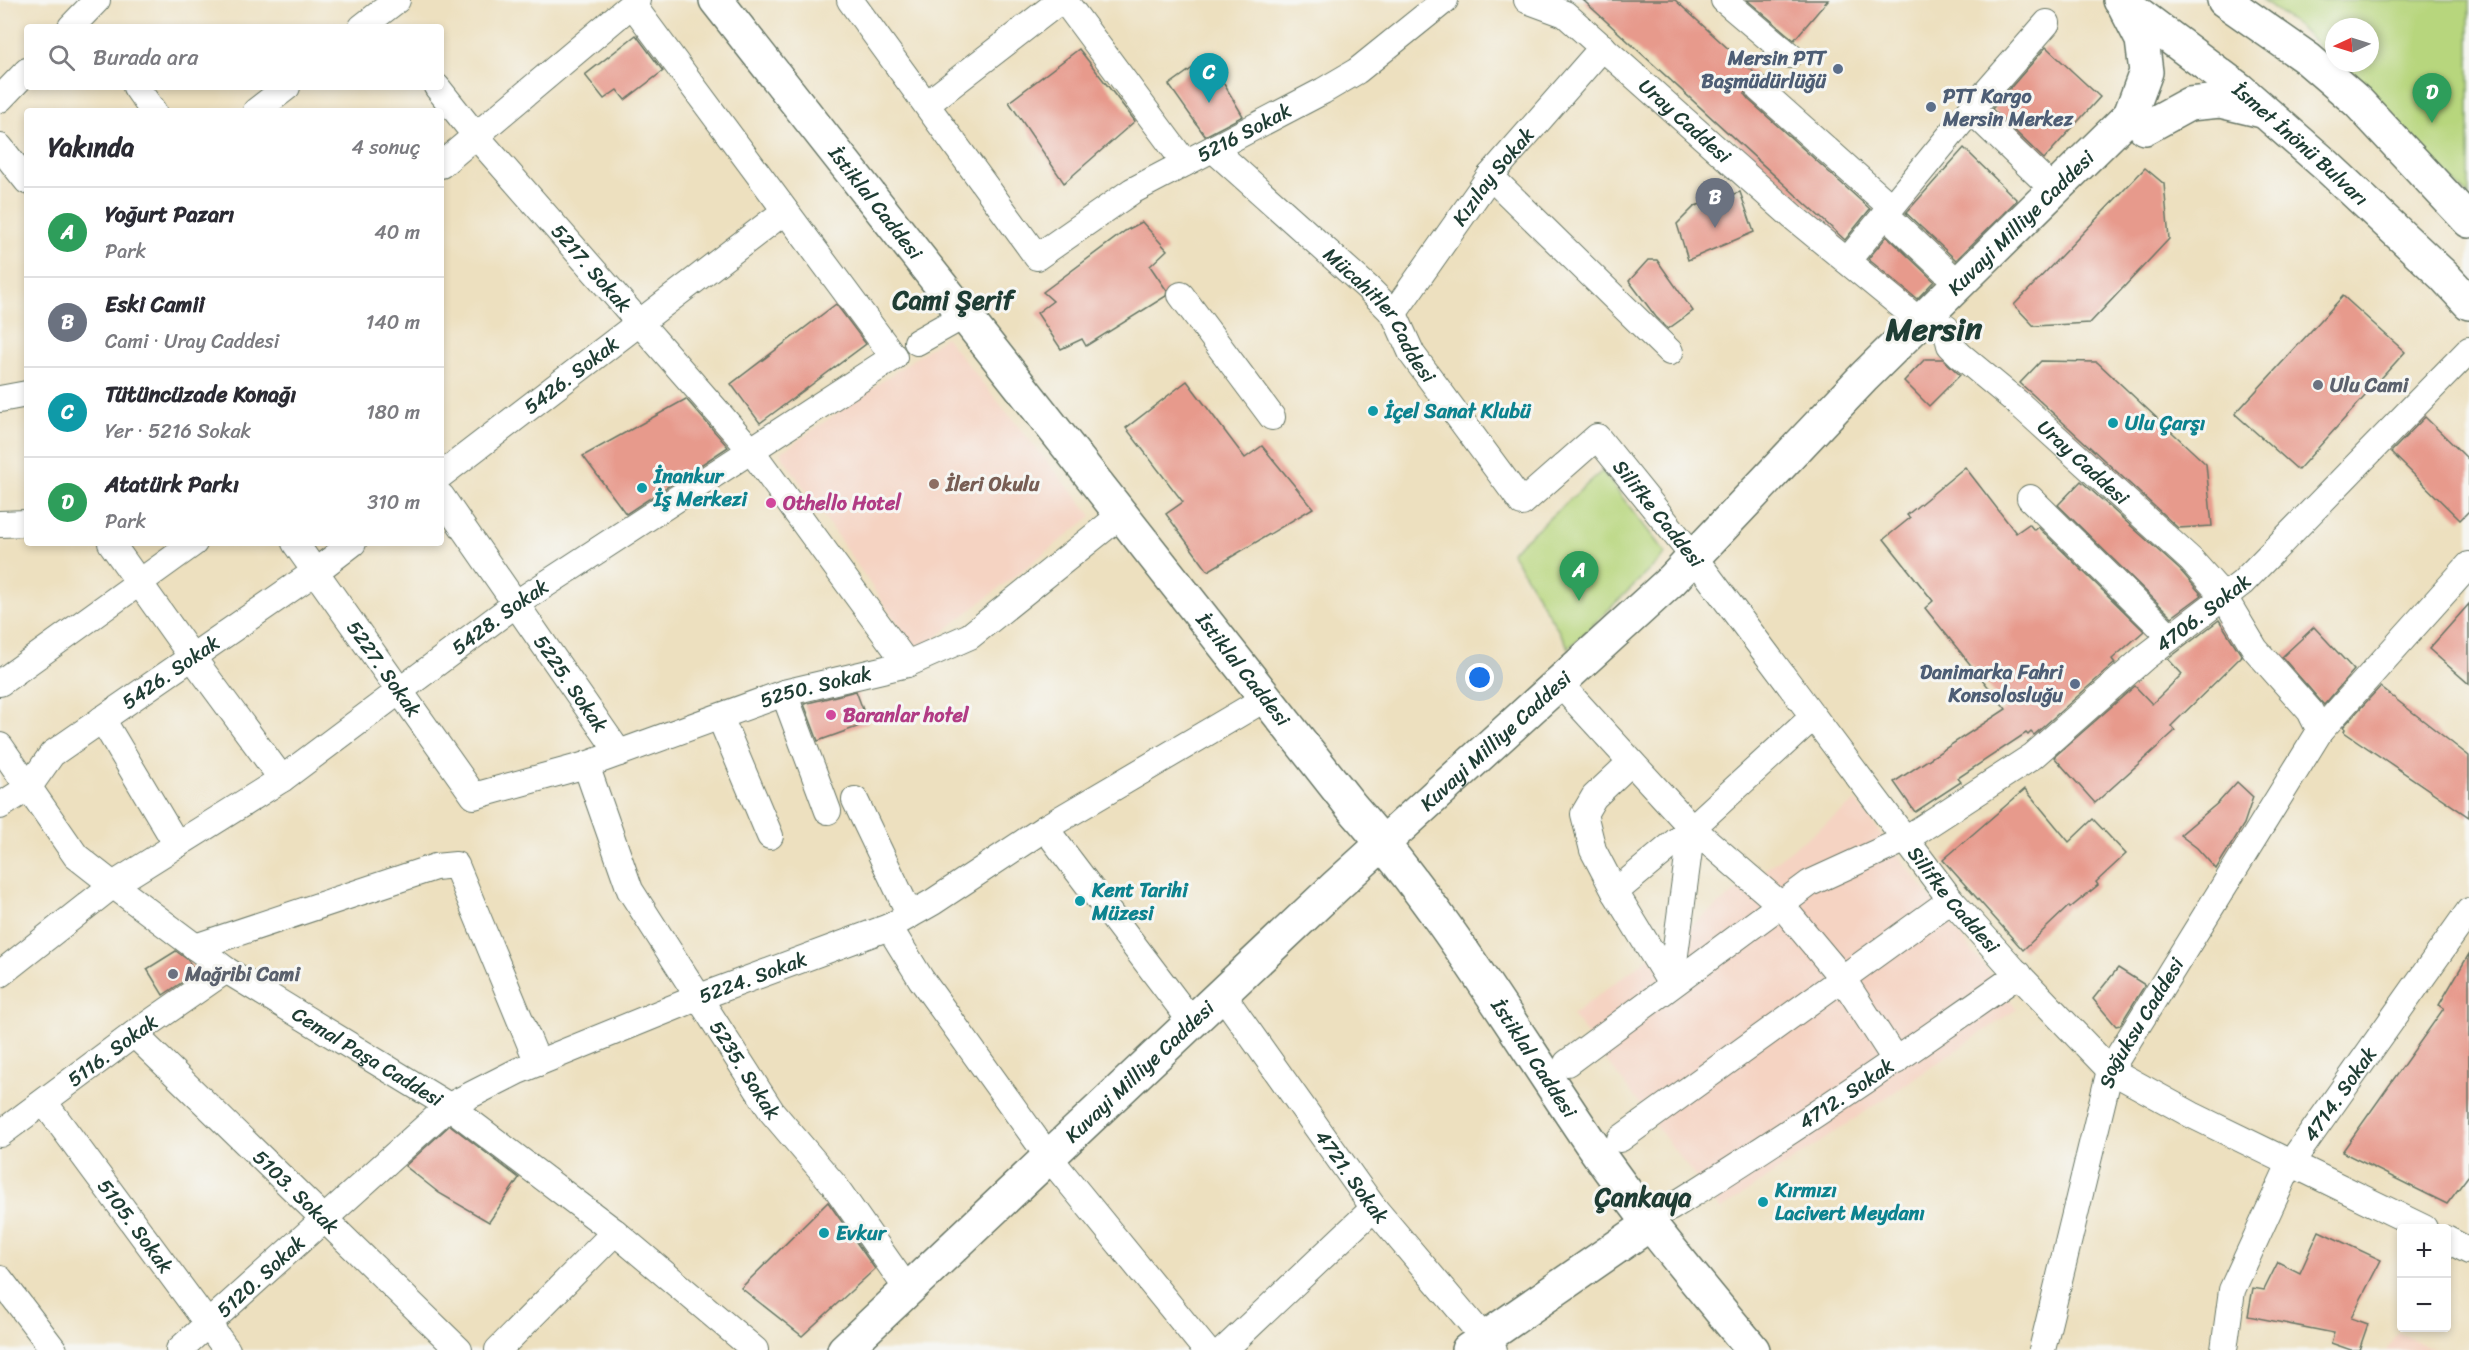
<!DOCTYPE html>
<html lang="tr">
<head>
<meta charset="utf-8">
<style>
  body { margin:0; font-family:Sriracha,sans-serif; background:#f2f2f3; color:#2b2b33 }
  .controls { position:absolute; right:18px; bottom:18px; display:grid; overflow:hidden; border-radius:6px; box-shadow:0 3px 9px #0003 }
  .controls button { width:54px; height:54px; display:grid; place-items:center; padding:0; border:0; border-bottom:2px solid #e1e1e2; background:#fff; color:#2b2b33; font:30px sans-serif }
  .compass { position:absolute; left:2325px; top:18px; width:54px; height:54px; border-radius:50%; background:#fff; box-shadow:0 3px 9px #0003; rotate:266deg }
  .you { position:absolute; left:1480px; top:678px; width:21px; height:21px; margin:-15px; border:4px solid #fff; border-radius:50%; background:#1a73e8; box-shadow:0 0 0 9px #1a73e833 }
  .badge { display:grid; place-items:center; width:39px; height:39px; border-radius:50%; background:#111827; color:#fff; font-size:20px; font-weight:700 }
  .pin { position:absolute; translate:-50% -50px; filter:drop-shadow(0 2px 3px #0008) }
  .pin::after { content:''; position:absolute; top:32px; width:21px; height:18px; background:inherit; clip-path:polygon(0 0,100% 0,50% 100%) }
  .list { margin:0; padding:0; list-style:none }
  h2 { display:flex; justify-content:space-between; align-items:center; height:78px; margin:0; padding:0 24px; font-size:26px }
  h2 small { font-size:20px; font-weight:400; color:#7c7c81 }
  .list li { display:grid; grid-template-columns:39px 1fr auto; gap:18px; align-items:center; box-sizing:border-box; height:90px; padding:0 24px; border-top:2px solid #e1e1e2 }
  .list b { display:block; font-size:22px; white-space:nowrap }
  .list p { margin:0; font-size:20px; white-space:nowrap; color:#7c7c81 }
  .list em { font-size:20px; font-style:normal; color:#7c7c81 }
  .icon { flex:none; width:33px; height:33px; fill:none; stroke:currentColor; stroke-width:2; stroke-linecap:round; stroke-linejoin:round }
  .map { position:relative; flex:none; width:2469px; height:1350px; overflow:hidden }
  .search { position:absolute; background:#fff; box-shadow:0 3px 9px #0003; left:24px; top:24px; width:420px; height:66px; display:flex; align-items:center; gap:15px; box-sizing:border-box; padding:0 21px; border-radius:6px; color:#7c7c81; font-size:22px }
  .panel { position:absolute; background:#fff; box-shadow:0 3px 9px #0003; left:24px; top:108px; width:420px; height:438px; border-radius:6px }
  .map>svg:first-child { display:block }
  .built { fill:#f5d3c2 }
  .green { fill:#b7d67d; stroke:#6b8a58; stroke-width:1.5 }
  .building { fill:#e79a8c }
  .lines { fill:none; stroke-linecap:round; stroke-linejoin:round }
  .street-casing { stroke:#677665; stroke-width:28 }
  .secondary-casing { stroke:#677665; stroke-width:36 }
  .primary-casing { stroke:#677665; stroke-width:36 }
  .street { stroke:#fff; stroke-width:26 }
  .secondary { stroke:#fff; stroke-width:33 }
  .primary { stroke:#fff; stroke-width:33 }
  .service-dot { fill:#5c6f8a; stroke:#f6f6f2; stroke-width:2 }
  .worship-dot { fill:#6b7280; stroke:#f6f6f2; stroke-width:2 }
  .culture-dot { fill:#0f9aa8; stroke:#f6f6f2; stroke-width:2 }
  .education-dot { fill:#8d6e63; stroke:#f6f6f2; stroke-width:2 }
  .hotel-dot { fill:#d1479c; stroke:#f6f6f2; stroke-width:2 }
  .labels { text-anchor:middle; stroke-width:6; stroke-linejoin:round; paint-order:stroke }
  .service-label { font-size:20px; font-weight:bold; fill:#4e5e75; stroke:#f6f6f2; text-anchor:end }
  .street-label { font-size:20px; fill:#1f3d34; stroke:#f6f6f2 }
  .worship-label { font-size:20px; font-weight:bold; fill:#5b616d; stroke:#f6f6f2; text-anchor:start }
  .culture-label { font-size:20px; font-weight:bold; fill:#0d838f; stroke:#f6f6f2; text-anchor:start }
  .education-label { font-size:20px; font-weight:bold; fill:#785e54; stroke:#f6f6f2; text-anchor:start }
  .hotel-label { font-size:20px; font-weight:bold; fill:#b23c85; stroke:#f6f6f2; text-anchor:start }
  .district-label { font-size:26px; font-weight:bold; fill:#1f3d34; stroke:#f6f6f2 }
  .town-label { font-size:32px; font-weight:bold; fill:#1f3d34; stroke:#f6f6f2 }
</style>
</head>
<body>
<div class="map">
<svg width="2469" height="1350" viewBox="0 0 2469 1350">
  <rect width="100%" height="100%" fill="#f6f6f2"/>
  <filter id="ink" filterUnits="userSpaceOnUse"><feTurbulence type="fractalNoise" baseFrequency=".0167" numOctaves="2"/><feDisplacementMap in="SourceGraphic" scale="12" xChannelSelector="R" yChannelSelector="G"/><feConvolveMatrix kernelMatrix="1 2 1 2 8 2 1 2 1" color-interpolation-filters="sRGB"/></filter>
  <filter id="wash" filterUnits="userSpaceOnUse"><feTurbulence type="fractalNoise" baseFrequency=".008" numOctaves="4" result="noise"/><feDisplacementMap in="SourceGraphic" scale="24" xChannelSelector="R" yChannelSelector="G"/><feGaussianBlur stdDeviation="1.35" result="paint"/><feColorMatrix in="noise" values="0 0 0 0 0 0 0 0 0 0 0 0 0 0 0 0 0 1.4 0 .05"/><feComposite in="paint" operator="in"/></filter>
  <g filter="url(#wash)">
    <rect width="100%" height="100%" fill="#ede0bf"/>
    <g class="built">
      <path d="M 945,337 L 1092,516 L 917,652 L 780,453 Z"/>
      <path d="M 1856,801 L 2017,1009 L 1720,1210 L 1572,1015 Z"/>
      <path d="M 2399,1332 L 2434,1350 L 2387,1350 Z"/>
    </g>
    <g class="green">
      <path d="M 2263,0 L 2469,0 L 2469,197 L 2335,63 L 2370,63 L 2370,27 L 2334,27 L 2334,62 L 2299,27 Z"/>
      <path d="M 1602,471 L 1666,554 L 1569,648 L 1511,552 Z"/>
    </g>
    <g id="blocks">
      <g class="building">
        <path d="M 1583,0 L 1675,0 L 1757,75 L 1748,79 L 1745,85 L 1745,95 L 1749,100 L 1870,209 L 1845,240 Z"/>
        <path d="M 1747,0 L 1828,0 L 1794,40 Z"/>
        <path d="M 636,35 L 663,71 L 625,100 L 617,90 L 604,99 L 585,75 Z"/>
        <path d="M 2046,47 L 2100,97 L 2044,159 L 1992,109 Z"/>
        <path d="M 1079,49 L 1135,121 L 1064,183 L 1009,102 Z"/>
        <path d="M 1208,57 L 1243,116 L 1205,136 L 1169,85 Z"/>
        <path d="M 1964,148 L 2017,200 L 1956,260 L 1906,213 Z"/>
        <path d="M 2145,168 L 2164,184 L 2169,239 L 2090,323 L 2034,326 L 2014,305 Z"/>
        <path d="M 1740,192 L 1754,232 L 1688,260 L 1677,224 L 1695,206 Z"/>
        <path d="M 1142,222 L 1167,250 L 1150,266 L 1167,291 L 1166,296 L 1086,346 L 1082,339 L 1061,349 L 1037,313 L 1053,301 L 1043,292 L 1125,231 Z"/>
        <path d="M 1887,236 L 1934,281 L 1917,299 L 1868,259 Z"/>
        <path d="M 1648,260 L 1657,260 L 1693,311 L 1668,329 L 1656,317 L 1629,281 Z"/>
        <path d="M 2343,296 L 2405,352 L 2298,470 L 2235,414 Z"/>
        <path d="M 836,304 L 866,344 L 760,423 L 731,384 Z"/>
        <path d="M 1925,359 L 1943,359 L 1960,375 L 1929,406 L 1904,381 Z"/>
        <path d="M 2041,361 L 2097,362 L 2206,464 L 2212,526 L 2178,528 L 2020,383 Z"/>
        <path d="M 1187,381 L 1245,458 L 1262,446 L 1313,508 L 1208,571 L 1166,514 L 1183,502 L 1126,428 Z"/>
        <path d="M 686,399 L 728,447 L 626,514 L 583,456 Z"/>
        <path d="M 2425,417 L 2469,460 L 2469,511 L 2460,520 L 2391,452 Z"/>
        <path d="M 1965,467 L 2016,533 L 2029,524 L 2034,530 L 2038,527 L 2144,631 L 2112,659 L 2115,663 L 2034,735 L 2031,732 L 2028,735 L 2026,733 L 1958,778 L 1961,782 L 1915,812 L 1894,782 L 2006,709 L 1925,608 L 1933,601 L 1884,539 L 1910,518 L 1907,515 Z"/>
        <path d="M 2081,481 L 2180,570 L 2202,595 L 2172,617 L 2058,505 Z"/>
        <path d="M 2469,604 L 2469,684 L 2429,649 Z"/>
        <path d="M 2219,620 L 2242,656 L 2171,726 L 2175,731 L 2095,803 L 2054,757 L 2135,686 L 2152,704 L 2182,674 L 2168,659 Z"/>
        <path d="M 2314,627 L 2354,670 L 2324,705 L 2282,657 Z"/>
        <path d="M 2380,687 L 2469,756 L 2469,817 L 2344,732 L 2345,729 L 2343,727 Z"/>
        <path d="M 856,691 L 868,723 L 818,741 L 804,704 Z"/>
        <path d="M 2237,782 L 2253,797 L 2244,824 L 2216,869 L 2197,848 L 2180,835 L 2219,802 Z"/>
        <path d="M 2025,789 L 2069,842 L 2093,819 L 2126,854 L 2096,882 L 2098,885 L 2070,908 L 2069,906 L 2023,950 L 1943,860 Z"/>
        <path d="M 176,951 L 188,960 L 196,973 L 163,995 L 147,969 Z"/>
        <path d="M 2469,954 L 2469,1175 L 2447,1204 L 2342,1152 L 2444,1008 L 2439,1005 Z"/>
        <path d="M 2118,968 L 2145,985 L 2120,1025 L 2116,1026 L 2093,999 Z"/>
        <path d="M 450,1125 L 519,1178 L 489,1222 L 439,1193 L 405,1166 Z"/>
        <path d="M 828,1202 L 875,1269 L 802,1336 L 741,1288 Z"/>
        <path d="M 2319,1231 L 2381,1260 L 2351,1318 L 2368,1324 L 2359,1350 L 2351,1350 L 2331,1343 L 2334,1333 L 2248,1316 L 2253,1288 L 2264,1290 L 2278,1262 L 2300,1273 Z"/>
      </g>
    </g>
  </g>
  <g filter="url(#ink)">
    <use href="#blocks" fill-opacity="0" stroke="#677665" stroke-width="1.5"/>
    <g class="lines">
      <g class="street-casing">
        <g id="street">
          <path id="s1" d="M 850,0 L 1037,257 L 1132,191 L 1323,91 L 1357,71 L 1445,0"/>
          <path d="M 1064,0 L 1185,163"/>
          <path id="s2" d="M 1527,0 L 1565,14 L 1793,217 L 1921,322 L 1946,328 L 1950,345 L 1960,355 L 2018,403 L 2191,560 L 2224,597 L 2255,649 L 2310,711 L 2320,731"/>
          <path d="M 1724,0 L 1789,55"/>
          <path d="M 71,27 L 97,0"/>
          <path d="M 362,27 L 397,0"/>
          <path d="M 136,87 L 153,111"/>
          <path id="s3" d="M 437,87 L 476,136 L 750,449 L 907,664"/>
          <path d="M 1759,89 L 1891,207"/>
          <path d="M 0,99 L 27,71"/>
          <path d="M 927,104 L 1061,0"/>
          <path d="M 1971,110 L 2054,190"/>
          <path d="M 256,111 L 287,87"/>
          <path d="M 0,147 L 27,181"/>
          <path id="s4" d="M 1213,149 L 1369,289 L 1394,314 L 1412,354 L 1522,503 L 1597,437 L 1693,556 L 1951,900 L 2013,969 L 2110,1070 L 2192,1115 L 2424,1228"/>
          <path d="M 441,165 L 637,0"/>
          <path d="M 1490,176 L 1670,352"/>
          <path d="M 1885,214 L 1959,284"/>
          <path d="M 1847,261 L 1971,110 L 2047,23"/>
          <path d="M 1181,295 L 1272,417"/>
          <path id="s5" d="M 1392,313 L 1398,307 L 1490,176 L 1603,47"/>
          <path d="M 917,342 L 965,315"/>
          <path d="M 0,399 L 27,394"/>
          <path id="s6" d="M 441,475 L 785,211"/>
          <path id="s7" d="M 441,496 L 619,753"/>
          <path d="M 2030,498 L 2171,637"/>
          <path d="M 0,524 L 27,523"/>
          <path d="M 111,543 L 192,657 L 282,779"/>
          <path id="s8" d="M 295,543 L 474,796 L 586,765 L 784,693 L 907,664 L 970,636 L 1122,514"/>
          <path d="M 0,683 L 194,543"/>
          <path d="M 1559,683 L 1692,828 L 1813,717"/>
          <path d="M 784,693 L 828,811"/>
          <path d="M 720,717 L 770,836"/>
          <path d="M 102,719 L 177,845"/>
          <path id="s9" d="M 0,746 L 76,856 L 113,885 L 226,970 L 449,1106 L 615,1232 L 755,1350"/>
          <path id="s10" d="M 586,765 L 630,890 L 772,1112 L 835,1186 L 908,1290"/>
          <path d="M 855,800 L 910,915"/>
          <path id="s11" d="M 0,806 L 28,788 L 52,754 L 315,572 L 353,543"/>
          <path d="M 1045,828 L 1191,1021"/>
          <path d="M 1692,828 L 1781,905 L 1843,979 L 1896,1061"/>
          <path d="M 1615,892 L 1593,850 L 1584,814 L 1594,797 L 1631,762"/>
          <path d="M 889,927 L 921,979 L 1048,1156 L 1206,1350"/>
          <path d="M 195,947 L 435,867 L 456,865 L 538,1063"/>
          <path id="s12" d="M 0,974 L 113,885 L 282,779 L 517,603 L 894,357 L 632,4"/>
          <path d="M 1671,984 L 1615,892 L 1692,828"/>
          <path d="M 1671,984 L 1692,828"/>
          <path id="s13" d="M 1222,994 L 1374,1208 L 1494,1350"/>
          <path id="s14" d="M 134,1034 L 459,1350"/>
          <path id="s15" d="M 1567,1063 L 1810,883 L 1904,840 L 2033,756 L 2144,658 L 2242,583 L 2469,350"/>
          <path id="s16" d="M 44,1102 L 227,1350"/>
          <path id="s17" d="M 0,1134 L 134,1034 L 226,970"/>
          <path d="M 1620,1139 L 1951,900"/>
          <path id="s18" d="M 1670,1208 C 1789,1134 1905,1055 2019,974"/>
          <path d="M 2446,1239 L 2469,1251"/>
          <path d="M 0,1279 L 54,1350"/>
          <path id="s19" d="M 179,1350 L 449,1106 L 518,1071 L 697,998 L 889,927 L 933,902 L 1045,828 L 1266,698"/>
          <path d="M 498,1350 L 615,1232"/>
          <path d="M 1224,1350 L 1374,1208"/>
          <path id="s20" d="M 2042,1350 L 2110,1070 L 2320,731 L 2469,565"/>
          <path id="s21" d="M 2224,1350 L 2232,1290 L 2290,1164 L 2469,911"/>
        </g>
      </g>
      <g class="secondary-casing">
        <g id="secondary">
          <path id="s22" d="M 716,0 L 1351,806 C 1442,909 1513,1029 1590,1142 C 1640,1215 1697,1282 1753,1350"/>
          <path id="s23" d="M 844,1350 L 1335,887 L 1672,580 L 1864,377 L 2130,115"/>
          <path d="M 1468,1350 L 1650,1224"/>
        </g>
      </g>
      <g class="primary-casing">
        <g id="primary">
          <path id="s24" d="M 2120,0 L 2239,89 L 2327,166 L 2444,276 L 2469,303"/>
          <path d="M 2224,0 L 2308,59 L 2358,102 L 2469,221"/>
          <path d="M 2124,5 L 2142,40 L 2146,72 L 2130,115"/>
          <path d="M 2145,128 L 2189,104 L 2220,101 L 2262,111"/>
        </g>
      </g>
      <use href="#street" class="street"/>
      <use href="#secondary" class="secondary"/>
      <use href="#primary" class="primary"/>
    </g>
  </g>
  <g class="service-dot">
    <circle cx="1838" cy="69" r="6"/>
    <circle cx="1931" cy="107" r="6"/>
    <circle cx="2075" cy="684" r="6"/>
  </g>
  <g class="worship-dot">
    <circle cx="2318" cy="385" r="6"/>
    <circle cx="173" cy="974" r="6"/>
  </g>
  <g class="culture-dot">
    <circle cx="1373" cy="411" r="6"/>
    <circle cx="2113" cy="423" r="6"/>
    <circle cx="642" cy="488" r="6"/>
    <circle cx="1080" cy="901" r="6"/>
    <circle cx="1763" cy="1202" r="6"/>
    <circle cx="824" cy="1233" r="6"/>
  </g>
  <circle class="education-dot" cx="934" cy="484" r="6"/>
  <g class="hotel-dot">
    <circle cx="771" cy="503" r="6"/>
    <circle cx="831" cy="715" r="6"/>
  </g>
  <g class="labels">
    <g class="service-label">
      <text x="1826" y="65">Mersin PTT<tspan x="1826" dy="23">Başmüdürlüğü</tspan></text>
      <text x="1943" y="103" text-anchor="start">PTT Kargo<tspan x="1943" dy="23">Mersin Merkez</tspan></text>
      <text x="2063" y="679">Danimarka Fahri<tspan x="2063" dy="23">Konsolosluğu</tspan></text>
    </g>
    <g class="street-label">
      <text dy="7" stroke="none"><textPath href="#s2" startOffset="201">Uray Caddesi</textPath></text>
      <text dy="7" stroke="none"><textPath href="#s1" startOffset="560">5216 Sokak</textPath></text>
      <text dy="7" stroke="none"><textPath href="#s24" startOffset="231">İsmet İnönü Bulvarı</textPath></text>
      <text dy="7" stroke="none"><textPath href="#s5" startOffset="170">Kızılay Sokak</textPath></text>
      <text dy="7" stroke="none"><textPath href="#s22" startOffset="258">İstiklal Caddesi</textPath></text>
      <text dy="7" stroke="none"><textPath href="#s23" startOffset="1630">Kuvayi Milliye Caddesi</textPath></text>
      <text dy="7" stroke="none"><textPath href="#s3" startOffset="238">5217. Sokak</textPath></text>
      <text dy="7" stroke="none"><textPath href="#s4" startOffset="237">Mücahitler Caddesi</textPath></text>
      <text dy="7" stroke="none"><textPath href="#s6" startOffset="164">5426. Sokak</textPath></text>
      <text dy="7" stroke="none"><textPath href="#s2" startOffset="732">Uray Caddesi</textPath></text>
      <text dy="7" stroke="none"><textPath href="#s4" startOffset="672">Silifke Caddesi</textPath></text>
      <text dy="7" stroke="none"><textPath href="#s15" startOffset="782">4706. Sokak</textPath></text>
      <text dy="7" stroke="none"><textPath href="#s12" startOffset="615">5428. Sokak</textPath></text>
      <text dy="7" stroke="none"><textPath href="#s8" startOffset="154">5227. Sokak</textPath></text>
      <text dy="7" stroke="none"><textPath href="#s22" startOffset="852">İstiklal Caddesi</textPath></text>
      <text dy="7" stroke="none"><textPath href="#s11" startOffset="219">5426. Sokak</textPath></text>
      <text dy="7" stroke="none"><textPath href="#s7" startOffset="228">5225. Sokak</textPath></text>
      <text dy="7" stroke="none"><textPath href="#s8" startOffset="669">5250. Sokak</textPath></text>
      <text dy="7" stroke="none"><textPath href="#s23" startOffset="892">Kuvayi Milliye Caddesi</textPath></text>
      <text dy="7" stroke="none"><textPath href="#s4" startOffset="1158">Silifke Caddesi</textPath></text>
      <text dy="7" stroke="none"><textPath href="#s19" startOffset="694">5224. Sokak</textPath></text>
      <text dy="7" stroke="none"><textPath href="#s20" startOffset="344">Soğuksu Caddesi</textPath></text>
      <text dy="7" stroke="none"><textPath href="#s17" startOffset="140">5116. Sokak</textPath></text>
      <text dy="7" stroke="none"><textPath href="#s9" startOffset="488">Cemal Paşa Caddesi</textPath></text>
      <text dy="7" stroke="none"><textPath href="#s22" startOffset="1338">İstiklal Caddesi</textPath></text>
      <text dy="7" stroke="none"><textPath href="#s10" startOffset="346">5235. Sokak</textPath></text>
      <text dy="7" stroke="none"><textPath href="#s23" startOffset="406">Kuvayi Milliye Caddesi</textPath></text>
      <text dy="7" stroke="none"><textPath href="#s18" startOffset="210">4712. Sokak</textPath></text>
      <text dy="7" stroke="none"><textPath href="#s21" startOffset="285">4714. Sokak</textPath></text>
      <text dy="7" stroke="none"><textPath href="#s13" startOffset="224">4721. Sokak</textPath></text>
      <text dy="7" stroke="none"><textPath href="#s14" startOffset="226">5103. Sokak</textPath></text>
      <text dy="7" stroke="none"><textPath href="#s16" startOffset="154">5105. Sokak</textPath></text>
      <text dy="7" stroke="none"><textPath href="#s19" startOffset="110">5120. Sokak</textPath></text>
    </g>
    <g class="worship-label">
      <text x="2330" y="392">Ulu Cami</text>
      <text x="185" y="981">Mağribi Cami</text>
    </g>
    <g class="culture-label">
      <text x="1385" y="418">İçel Sanat Klubü</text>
      <text x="2125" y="430">Ulu Çarşı</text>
      <text x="654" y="483">İnankur<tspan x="654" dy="23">İş Merkezi</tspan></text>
      <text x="1092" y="897">Kent Tarihi<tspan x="1092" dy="23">Müzesi</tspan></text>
      <text x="1775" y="1197">Kırmızı<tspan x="1775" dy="23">Lacivert Meydanı</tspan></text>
      <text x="836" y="1240">Evkur</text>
    </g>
    <g class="education-label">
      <text x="946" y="491">İleri Okulu</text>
    </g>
    <g class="hotel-label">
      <text x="783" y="510">Othello Hotel</text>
      <text x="843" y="722">Baranlar hotel</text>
    </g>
    <g class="district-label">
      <text x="953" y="309">Cami Şerif</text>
      <text x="1643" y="1206">Çankaya</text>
    </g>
    <g class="town-label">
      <text x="1934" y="340">Mersin</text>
    </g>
  </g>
</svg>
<div class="controls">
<button>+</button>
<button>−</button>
</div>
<svg class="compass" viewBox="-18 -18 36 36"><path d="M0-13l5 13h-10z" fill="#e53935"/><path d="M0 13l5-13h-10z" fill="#7c7c81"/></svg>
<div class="you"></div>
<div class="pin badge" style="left:1579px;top:601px;background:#2e9e5b">A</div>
<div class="pin badge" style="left:1715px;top:228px;background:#6b7280">B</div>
<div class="pin badge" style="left:1209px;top:103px;background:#0f9aa8">C</div>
<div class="pin badge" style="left:2432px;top:123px;background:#2e9e5b">D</div>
<div class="search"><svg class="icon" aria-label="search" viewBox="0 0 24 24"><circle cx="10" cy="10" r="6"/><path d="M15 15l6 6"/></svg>Burada ara</div>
<section class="panel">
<h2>Yakında<small>4 sonuç</small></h2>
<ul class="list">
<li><span class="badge" style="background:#2e9e5b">A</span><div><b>Yoğurt Pazarı</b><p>Park</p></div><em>40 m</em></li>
<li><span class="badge" style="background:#6b7280">B</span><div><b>Eski Camii</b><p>Cami · Uray Caddesi</p></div><em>140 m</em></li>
<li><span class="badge" style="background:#0f9aa8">C</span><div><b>Tütüncüzade Konağı</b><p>Yer · 5216 Sokak</p></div><em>180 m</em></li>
<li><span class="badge" style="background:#2e9e5b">D</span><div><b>Atatürk Parkı</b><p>Park</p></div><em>310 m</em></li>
</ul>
</section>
</div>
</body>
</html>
